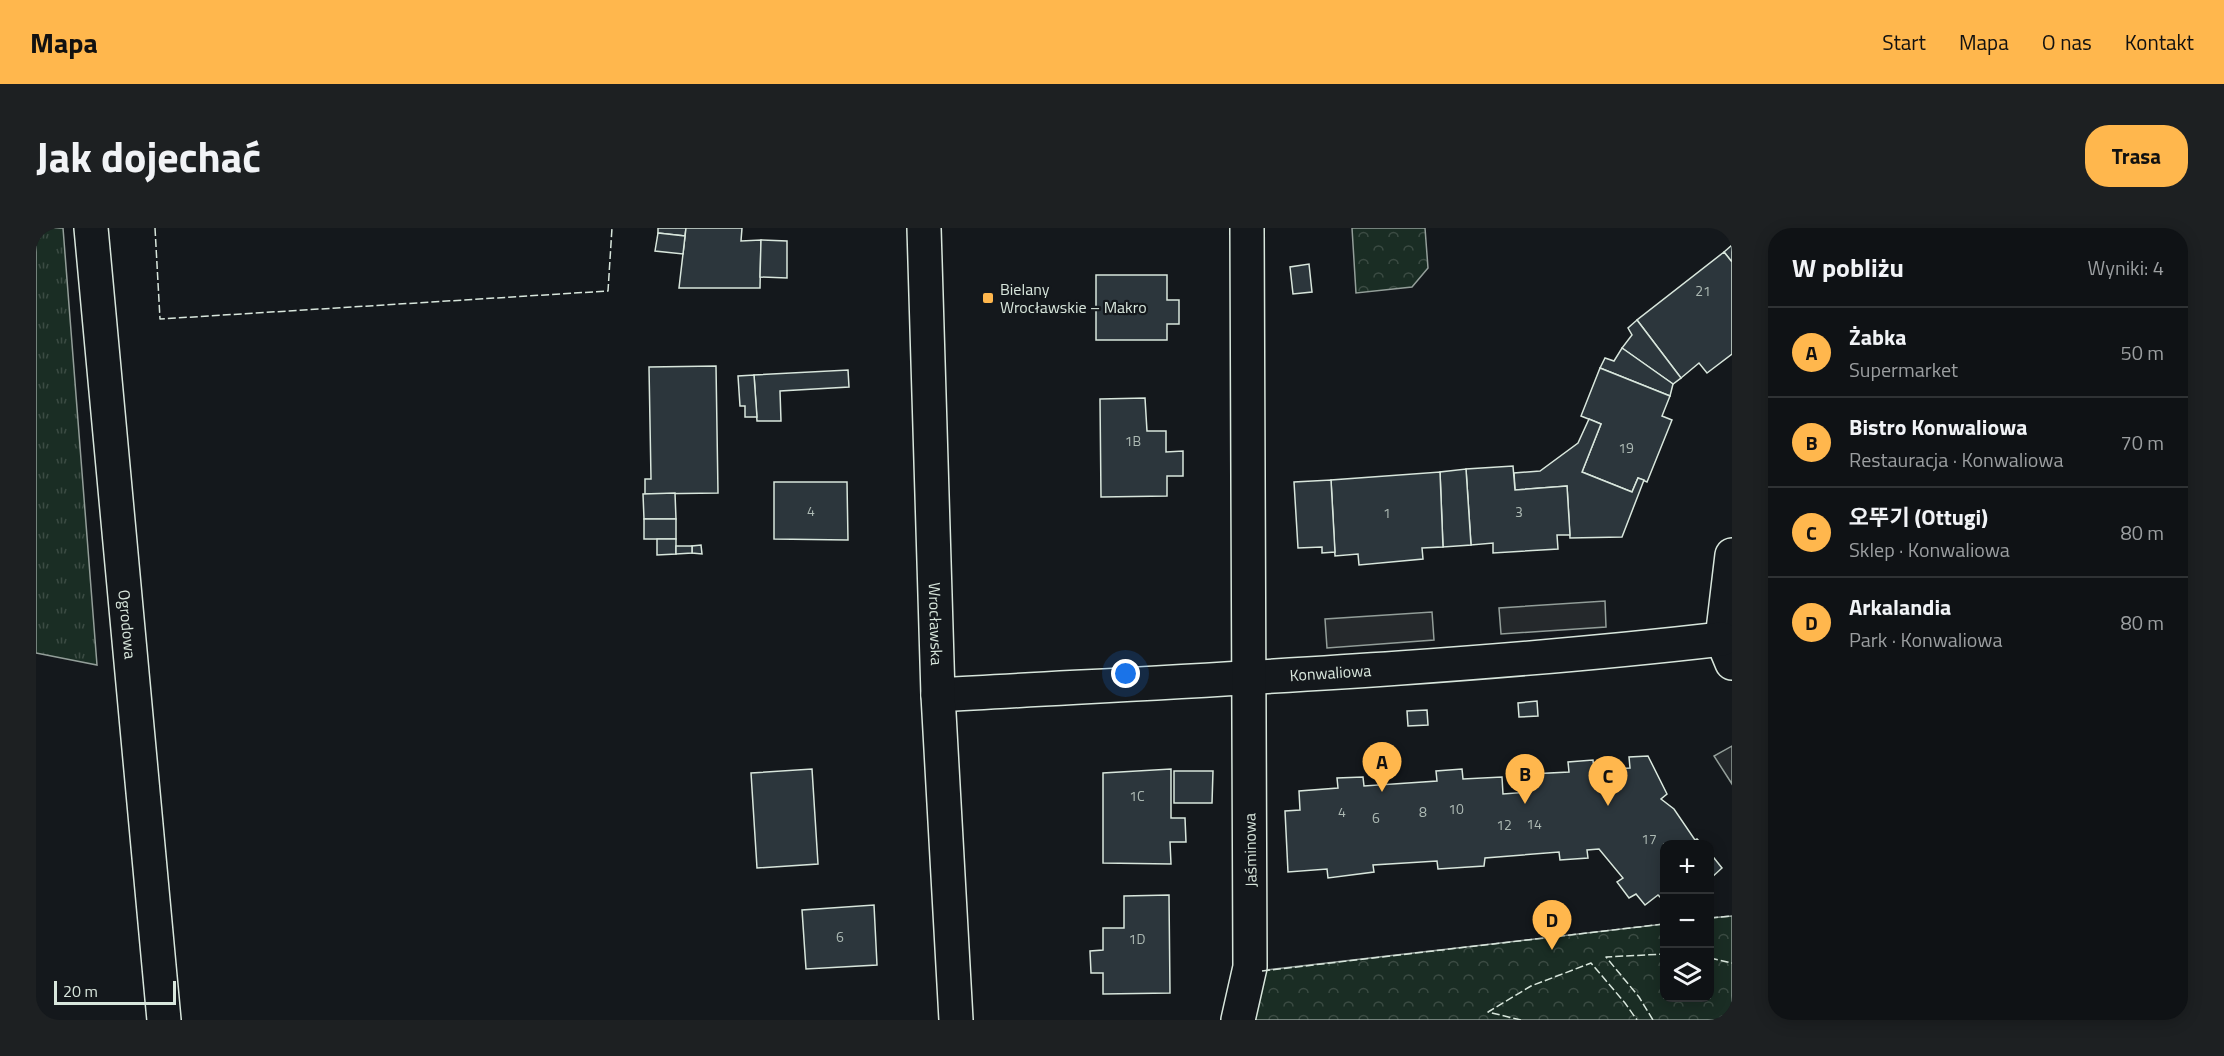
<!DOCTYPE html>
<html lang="pl">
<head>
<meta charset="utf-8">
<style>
  body { margin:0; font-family:"Titillium Web","Noto Sans KR",sans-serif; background:#1d2022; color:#f1f3f6 }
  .controls { position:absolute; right:18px; bottom:18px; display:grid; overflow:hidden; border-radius:12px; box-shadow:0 3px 15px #0003 }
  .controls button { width:54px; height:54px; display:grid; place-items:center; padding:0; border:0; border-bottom:2px solid #2f3234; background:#0f1215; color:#f1f3f6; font:30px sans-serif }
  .scale { position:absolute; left:18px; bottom:15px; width:122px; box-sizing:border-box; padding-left:6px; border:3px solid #d8e6dc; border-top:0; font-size:16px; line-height:21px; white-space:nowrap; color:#d8e6dc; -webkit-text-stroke:4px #14181c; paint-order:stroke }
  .you { position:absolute; left:1090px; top:446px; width:21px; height:21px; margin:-15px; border:4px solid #fff; border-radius:50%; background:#1a73e8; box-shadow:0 0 0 9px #1a73e833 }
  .badge { display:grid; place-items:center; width:39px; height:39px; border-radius:50%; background:#ffb74d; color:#111; font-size:20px; font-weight:700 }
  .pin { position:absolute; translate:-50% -50px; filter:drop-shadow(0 2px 3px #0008) }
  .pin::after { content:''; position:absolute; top:32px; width:21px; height:18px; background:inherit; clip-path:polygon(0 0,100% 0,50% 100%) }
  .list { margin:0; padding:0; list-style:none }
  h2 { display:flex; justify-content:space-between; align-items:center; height:78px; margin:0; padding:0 24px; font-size:26px }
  h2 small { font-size:20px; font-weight:400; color:#9b9ea0 }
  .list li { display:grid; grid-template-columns:39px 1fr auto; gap:18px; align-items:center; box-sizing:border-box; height:90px; padding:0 24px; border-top:2px solid #2f3234 }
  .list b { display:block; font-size:22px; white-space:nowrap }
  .list p { margin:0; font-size:20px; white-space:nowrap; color:#9b9ea0 }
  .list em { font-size:20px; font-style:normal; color:#9b9ea0 }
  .icon { flex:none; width:33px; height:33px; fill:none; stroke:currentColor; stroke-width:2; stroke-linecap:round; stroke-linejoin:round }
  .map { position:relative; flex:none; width:1696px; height:792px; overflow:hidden; border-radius:24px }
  header { display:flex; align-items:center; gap:36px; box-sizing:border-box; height:84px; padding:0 30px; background:#ffb74d; color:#111 }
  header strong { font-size:28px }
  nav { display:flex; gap:33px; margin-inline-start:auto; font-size:21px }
  .intro { display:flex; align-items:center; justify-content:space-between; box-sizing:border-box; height:144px; padding:0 36px }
  h1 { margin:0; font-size:42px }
  .button { padding:15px 27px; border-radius:24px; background:#ffb74d; color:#111; font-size:21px; font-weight:700 }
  main { display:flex; gap:36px; padding:0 36px }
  aside { flex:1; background:#0f1215; border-radius:24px; box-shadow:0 3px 15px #0003 }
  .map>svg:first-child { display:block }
  .grass { fill:url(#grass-tufts); stroke:#939e99; stroke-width:1.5 }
  .park { fill:url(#park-crowns); stroke:#939e99; stroke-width:1.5 }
  .parking { fill:#24282b; stroke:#939e99; stroke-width:1.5 }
  .building { fill:#2c363c; stroke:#d8e6dc; stroke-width:1.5 }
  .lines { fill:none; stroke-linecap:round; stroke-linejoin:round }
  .minor-casing { stroke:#d8e6dc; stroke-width:36 }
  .secondary-casing { stroke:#d8e6dc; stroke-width:36 }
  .minor { stroke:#14181c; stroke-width:33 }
  .secondary { stroke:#14181c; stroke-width:33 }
  .fence { stroke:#d8e6dc; stroke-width:1.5; stroke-dasharray:8 3; stroke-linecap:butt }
  .poi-dot { fill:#ffb74d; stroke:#14181c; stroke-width:2 }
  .labels { text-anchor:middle; stroke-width:4.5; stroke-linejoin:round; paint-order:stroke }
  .number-label { font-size:14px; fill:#adbab4 }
  .poi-label { font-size:16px; fill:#d8e6dc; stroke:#14181c; text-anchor:start }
  .street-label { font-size:16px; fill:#d8e6dc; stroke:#14181c }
</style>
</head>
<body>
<header>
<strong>Mapa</strong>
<nav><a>Start</a><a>Mapa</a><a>O nas</a><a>Kontakt</a></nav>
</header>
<div class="intro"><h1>Jak dojechać</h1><a class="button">Trasa</a></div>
<main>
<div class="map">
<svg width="1696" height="792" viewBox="0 0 1696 792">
  <defs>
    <pattern id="grass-tufts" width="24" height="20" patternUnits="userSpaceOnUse" patternTransform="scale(1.5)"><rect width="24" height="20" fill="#1a2d24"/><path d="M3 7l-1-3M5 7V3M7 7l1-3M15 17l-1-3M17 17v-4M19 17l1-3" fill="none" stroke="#3b4b43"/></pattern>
    <pattern id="park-crowns" width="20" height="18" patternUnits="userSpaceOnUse" patternTransform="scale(1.5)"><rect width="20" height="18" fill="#1a2d24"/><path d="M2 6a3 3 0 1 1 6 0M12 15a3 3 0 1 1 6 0" fill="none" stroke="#3b4b43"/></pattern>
  </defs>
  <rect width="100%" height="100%" fill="#14181c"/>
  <path class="grass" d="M 0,0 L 27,0 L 61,437 L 0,425 Z"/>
  <g class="park">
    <path d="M 1316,0 L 1389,0 L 1392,40 L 1376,59 L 1320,65 Z"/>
    <path d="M 1696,688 L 1696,792 L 1218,792 L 1222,743 L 1628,696 L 1628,770 L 1674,770 L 1674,690 Z"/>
  </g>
  <g class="parking">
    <path d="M 1569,373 L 1570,399 L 1465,406 L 1463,380 Z"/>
    <path d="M 1396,384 L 1398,412 L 1291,420 L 1289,391 Z"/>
    <path d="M 1696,518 L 1696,556 L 1678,528 Z"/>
  </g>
  <g class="building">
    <path d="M 622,0 L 650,0 L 649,8 L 622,5 Z"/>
    <path d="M 650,0 L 706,0 L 705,13 L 725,12 L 724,60 L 643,60 Z"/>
    <path d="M 622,5 L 649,8 L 647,26 L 619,23 Z"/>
    <path d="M 725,12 L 751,13 L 751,50 L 724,49 Z"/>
    <path d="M 1696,17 L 1696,34 L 1688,24 Z"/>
    <path d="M 1688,24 L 1696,34 L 1696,126 L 1671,145 L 1663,135 L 1645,150 L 1601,92 Z"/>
    <path d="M 1273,36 L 1276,64 L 1257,66 L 1254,39 Z"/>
    <path d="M 1060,47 L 1131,47 L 1131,72 L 1143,72 L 1143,96 L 1131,96 L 1131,112 L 1060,112 Z"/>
    <path d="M 1601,92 L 1645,150 L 1637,156 L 1586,120 L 1596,107 L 1592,100 Z"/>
    <path d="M 1586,120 L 1637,156 L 1634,168 L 1564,140 L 1569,130 L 1578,133 Z"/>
    <path d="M 680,138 L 682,265 L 609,266 L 609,251 L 615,251 L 613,139 Z"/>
    <path d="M 1564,140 L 1634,168 L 1626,188 L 1636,192 L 1611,254 L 1602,250 L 1596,264 L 1546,244 L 1565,196 L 1545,188 Z"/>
    <path d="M 812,142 L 813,159 L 744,163 L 745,193 L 721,193 L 718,147 Z"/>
    <path d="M 718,147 L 721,189 L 709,189 L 709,178 L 704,178 L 702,148 Z"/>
    <path d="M 1109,170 L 1111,203 L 1130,203 L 1130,224 L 1147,223 L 1147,248 L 1131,248 L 1131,268 L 1065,269 L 1064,171 Z"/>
    <path d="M 1553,191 L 1565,196 L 1546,244 L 1596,264 L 1602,250 L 1608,252 L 1586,309 L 1534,310 L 1531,258 L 1479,262 L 1478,245 L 1504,243 L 1542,215 Z"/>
    <path d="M 1477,238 L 1479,262 L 1531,258 L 1534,307 L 1521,307 L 1522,321 L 1457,325 L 1457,315 L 1435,317 L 1430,241 Z"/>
    <path d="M 1430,241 L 1435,317 L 1407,319 L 1404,244 Z"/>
    <path d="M 1404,244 L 1407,319 L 1386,320 L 1387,331 L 1323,337 L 1322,326 L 1299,328 L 1295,252 Z"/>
    <path d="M 1295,252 L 1299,324 L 1286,325 L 1286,319 L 1262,320 L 1258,254 Z"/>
    <path d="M 738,254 L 811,254 L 812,312 L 738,311 Z"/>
    <path d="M 639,265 L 640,291 L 608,291 L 607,266 Z"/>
    <rect x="608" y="291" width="32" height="20"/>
    <path d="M 621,311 L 640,311 L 640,326 L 621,327 Z"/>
    <path d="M 665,317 L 666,326 L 656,325 L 656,318 Z"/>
    <path d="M 640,318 L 656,318 L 656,325 L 640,326 Z"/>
    <path d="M 1501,473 L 1502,488 L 1483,489 L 1482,475 Z"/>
    <path d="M 1391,482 L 1392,497 L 1372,498 L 1371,483 Z"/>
    <path d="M 1612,528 L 1631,566 L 1625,571 L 1638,581 L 1659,612 L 1661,611 L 1666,616 L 1628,616 L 1628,673 L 1622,667 L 1609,677 L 1600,666 L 1593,670 L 1581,654 L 1587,650 L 1563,621 L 1551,622 L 1552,630 L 1524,632 L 1523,624 L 1449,630 L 1448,638 L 1402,641 L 1401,633 L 1337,637 L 1338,644 L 1292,650 L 1291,641 L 1252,644 L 1249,583 L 1264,582 L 1263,563 L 1302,560 L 1301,550 L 1327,549 L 1328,558 L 1401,553 L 1400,543 L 1426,541 L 1427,551 L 1466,549 L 1467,566 L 1495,564 L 1494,546 L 1533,544 L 1532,534 L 1557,532 L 1558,542 L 1594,540 L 1593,529 Z"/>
    <path d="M 776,541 L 782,636 L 721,640 L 715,545 Z"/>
    <path d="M 1135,541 L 1135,590 L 1149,590 L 1150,614 L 1134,614 L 1135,636 L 1067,635 L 1067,545 Z"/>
    <path d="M 1138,543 L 1177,543 L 1176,575 L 1138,575 Z"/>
    <path d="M 1674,625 L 1686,640 L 1675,650 L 1674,648 Z"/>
    <path d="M 1133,667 L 1134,765 L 1067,766 L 1067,745 L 1055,745 L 1054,723 L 1067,722 L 1067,700 L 1088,700 L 1088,668 Z"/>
    <path d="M 838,677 L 841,737 L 770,741 L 766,682 Z"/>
  </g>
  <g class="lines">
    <g class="minor-casing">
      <g id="minor">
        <path id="s1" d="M 55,0 L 128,792"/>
        <path d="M 1696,327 L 1686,411 L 1696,435"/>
        <path id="s2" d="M 902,467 C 1163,452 1426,441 1686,411"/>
        <path d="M 1202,792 L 1214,739 L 1211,0"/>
      </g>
    </g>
    <g class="secondary-casing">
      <g id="secondary">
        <path id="s3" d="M 888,0 L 902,467 L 920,792"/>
      </g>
    </g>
    <use href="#minor" class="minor"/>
    <use href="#secondary" class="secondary"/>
    <g class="fence">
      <path d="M 119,0 L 124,91 L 572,63 L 576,0"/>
      <path d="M 1674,690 L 1696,688"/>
      <path d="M 1674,730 L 1696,735"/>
      <path d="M 1226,743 L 1628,696"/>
      <path d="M 1485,792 L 1452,784 L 1495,758 L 1555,735 L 1589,775 L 1601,792"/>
      <path d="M 1617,792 L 1603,769 L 1570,729 L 1628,726"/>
    </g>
  </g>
  <rect class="poi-dot" x="946" y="64" width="12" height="12" rx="3"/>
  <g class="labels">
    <g class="number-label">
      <text x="1667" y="68">21</text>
      <text x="1097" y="218">1B</text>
      <text x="1590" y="225">19</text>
      <text x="775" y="288">4</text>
      <text x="1483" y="289">3</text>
      <text x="1351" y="290">1</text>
      <text x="1101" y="573">1C</text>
      <text x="1420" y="586">10</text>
      <text x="1306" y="589">4</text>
      <text x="1387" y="589">8</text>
      <text x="1340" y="595">6</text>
      <text x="1498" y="601">14</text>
      <text x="1468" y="602">12</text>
      <text x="1613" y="616">17</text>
      <text x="804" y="714">6</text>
      <text x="1101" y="716">1D</text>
    </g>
    <g class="poi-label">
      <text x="964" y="67">Bielany<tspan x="964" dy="18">Wrocławskie – Makro</tspan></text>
    </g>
    <g class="street-label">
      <text dy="6" stroke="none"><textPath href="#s1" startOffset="398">Ogrodowa</textPath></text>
      <text dy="6" stroke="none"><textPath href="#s3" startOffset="396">Wrocławska</textPath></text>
      <text dy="6" stroke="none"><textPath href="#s2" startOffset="393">Konwaliowa</textPath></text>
      <text transform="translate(1214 622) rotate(-91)" y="6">Jaśminowa</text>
    </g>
  </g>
</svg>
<div class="controls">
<button>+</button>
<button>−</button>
<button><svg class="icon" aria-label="layers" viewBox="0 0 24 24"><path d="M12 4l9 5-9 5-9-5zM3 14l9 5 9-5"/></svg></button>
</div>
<div class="scale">20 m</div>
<div class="you"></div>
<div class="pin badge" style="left:1346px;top:564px">A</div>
<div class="pin badge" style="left:1489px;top:576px">B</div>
<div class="pin badge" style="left:1572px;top:578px">C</div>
<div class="pin badge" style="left:1516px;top:722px">D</div>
</div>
<aside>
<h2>W pobliżu<small>Wyniki: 4</small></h2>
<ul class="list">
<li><span class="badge">A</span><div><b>Żabka</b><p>Supermarket</p></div><em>50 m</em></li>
<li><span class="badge">B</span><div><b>Bistro Konwaliowa</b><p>Restauracja · Konwaliowa</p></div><em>70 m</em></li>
<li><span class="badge">C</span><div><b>오뚜기 (Ottugi)</b><p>Sklep · Konwaliowa</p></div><em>80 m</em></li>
<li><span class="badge">D</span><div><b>Arkalandia</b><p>Park · Konwaliowa</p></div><em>80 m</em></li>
</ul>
</aside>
</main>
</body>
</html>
